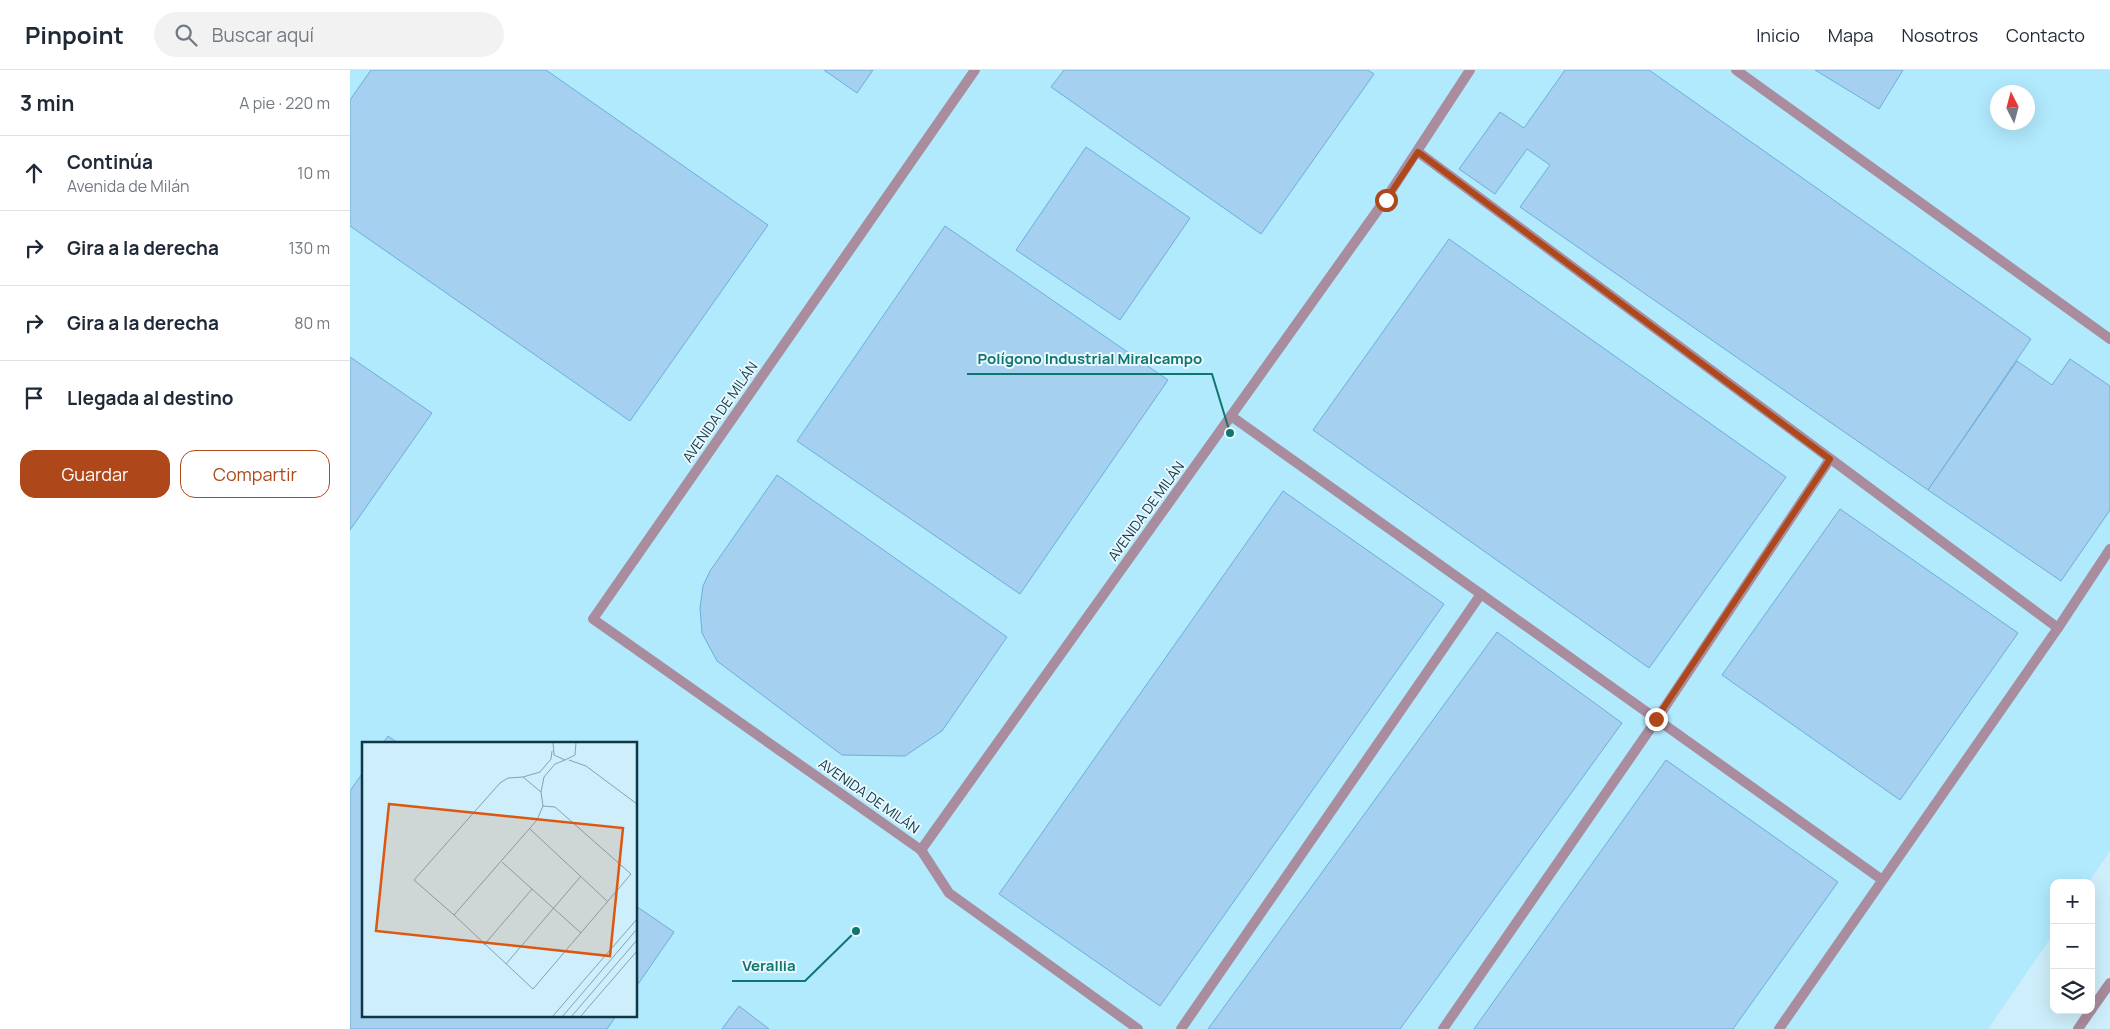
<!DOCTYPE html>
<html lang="es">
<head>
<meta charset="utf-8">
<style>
  body { margin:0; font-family:Manrope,sans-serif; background:#f2f2f3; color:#1f2937 }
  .controls { position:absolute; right:15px; bottom:15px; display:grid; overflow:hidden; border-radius:10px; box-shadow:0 5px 20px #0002 }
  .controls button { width:45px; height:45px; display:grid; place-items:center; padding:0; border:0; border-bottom:1px solid #e0e1e3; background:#fff; color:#1f2937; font:25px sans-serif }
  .compass { position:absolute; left:1640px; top:15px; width:45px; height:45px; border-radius:50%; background:#fff; box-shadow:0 5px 20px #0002; rotate:354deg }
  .stop { position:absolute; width:15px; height:15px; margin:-11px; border:4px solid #ae481b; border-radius:50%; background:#fff }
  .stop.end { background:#ae481b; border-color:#fff; box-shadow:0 1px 5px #0008 }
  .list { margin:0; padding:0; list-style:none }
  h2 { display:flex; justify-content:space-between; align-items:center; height:65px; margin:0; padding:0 20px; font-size:21px }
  h2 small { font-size:16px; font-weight:400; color:#747a83 }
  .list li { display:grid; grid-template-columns:32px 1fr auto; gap:15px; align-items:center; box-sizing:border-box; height:75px; padding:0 20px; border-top:1px solid #e0e1e3 }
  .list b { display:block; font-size:19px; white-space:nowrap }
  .list p { margin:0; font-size:16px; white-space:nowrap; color:#747a83 }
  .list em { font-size:16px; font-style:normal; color:#747a83 }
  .actions { display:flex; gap:10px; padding:15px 20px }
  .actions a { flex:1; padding:11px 0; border:1px solid #ae481b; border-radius:15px; text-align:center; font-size:18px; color:#ae481b }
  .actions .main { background:#ae481b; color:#fff }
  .icon { flex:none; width:28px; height:28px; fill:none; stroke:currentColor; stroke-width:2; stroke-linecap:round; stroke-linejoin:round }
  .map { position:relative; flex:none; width:1760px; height:959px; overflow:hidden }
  header { display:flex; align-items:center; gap:30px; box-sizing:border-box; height:70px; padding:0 25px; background:#fff; border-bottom:1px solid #e0e1e3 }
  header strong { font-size:24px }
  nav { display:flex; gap:28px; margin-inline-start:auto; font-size:18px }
  .search { width:350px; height:45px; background:#f2f2f3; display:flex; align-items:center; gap:12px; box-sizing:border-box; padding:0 18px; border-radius:28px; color:#747a83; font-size:19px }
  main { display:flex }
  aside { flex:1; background:#fff }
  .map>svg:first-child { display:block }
  .built { fill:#b1e9fd; fill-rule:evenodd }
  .building { fill:#a6d0ef; stroke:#6daddc }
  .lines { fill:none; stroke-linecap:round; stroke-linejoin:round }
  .lane { stroke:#a98c9e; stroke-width:10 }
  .street { stroke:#a98c9e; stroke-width:10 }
  .route { stroke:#ae481b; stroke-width:6 }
  .labels { text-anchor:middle; stroke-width:4; stroke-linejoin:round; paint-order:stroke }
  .street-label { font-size:14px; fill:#0f3642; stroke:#e8f8fe }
  .inset-road { fill:none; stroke:#81a4b0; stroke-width:1 }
  .view { fill:#dd570f; fill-opacity:0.15; stroke:#dd570f; stroke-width:2.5 }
  .inset-edge { fill:none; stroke:#0f3642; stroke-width:2.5 }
  .leader { fill:none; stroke:#0f766e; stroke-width:2 }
  .callout-dot { fill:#0f766e; stroke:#e8f8fe; stroke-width:2 }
  .callout-label { font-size:15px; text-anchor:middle; font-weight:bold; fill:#0f766e; stroke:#e8f8fe; stroke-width:4; stroke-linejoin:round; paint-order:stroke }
</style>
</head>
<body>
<header>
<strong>Pinpoint</strong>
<div class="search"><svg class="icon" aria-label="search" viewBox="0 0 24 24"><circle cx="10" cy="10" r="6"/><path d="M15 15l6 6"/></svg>Buscar aquí</div>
<nav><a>Inicio</a><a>Mapa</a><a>Nosotros</a><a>Contacto</a></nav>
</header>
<main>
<aside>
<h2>3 min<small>A pie · 220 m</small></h2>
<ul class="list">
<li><svg class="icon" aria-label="ahead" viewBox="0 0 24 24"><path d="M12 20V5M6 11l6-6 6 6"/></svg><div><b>Continúa</b><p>Avenida de Milán</p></div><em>10 m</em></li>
<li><svg class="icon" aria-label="right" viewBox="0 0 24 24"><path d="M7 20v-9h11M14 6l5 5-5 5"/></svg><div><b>Gira a la derecha</b></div><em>130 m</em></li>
<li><svg class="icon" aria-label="right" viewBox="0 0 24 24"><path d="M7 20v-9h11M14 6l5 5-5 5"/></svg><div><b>Gira a la derecha</b></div><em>80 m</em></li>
<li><svg class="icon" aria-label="arrive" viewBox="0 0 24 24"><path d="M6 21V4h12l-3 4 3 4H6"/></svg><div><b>Llegada al destino</b></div></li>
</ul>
<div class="actions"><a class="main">Guardar</a><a>Compartir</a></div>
</aside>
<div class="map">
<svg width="1760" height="959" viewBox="0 0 1760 959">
  <rect width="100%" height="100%" fill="#cdeefa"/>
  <path class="built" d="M 0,0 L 1760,0 L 1760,781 L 1738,813 L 1704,813 L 1704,863 L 1638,959 L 0,959 ZM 1648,22 L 1678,22 L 1678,52 L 1648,52 ZM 14,673 L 286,673 L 286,945 L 14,945 Z"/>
  <g class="building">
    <path d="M 21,0 L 196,0 L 418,155 L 280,351 L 0,156 L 0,30 Z"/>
    <path d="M 474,0 L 523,0 L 507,23 Z"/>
    <path d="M 714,0 L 1018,0 L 1024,4 L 911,164 L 701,17 Z"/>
    <path d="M 1215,0 L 1299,0 L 1681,269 L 1578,420 L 1170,137 L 1200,95 L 1177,79 L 1145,124 L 1109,99 L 1150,42 L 1174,58 Z"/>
    <path d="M 1465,0 L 1553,0 L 1529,39 Z"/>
    <path d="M 736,77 L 840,148 L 770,250 L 666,180 Z"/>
    <path d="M 595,156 L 818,310 L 670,524 L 447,371 Z"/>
    <path d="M 1099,169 L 1436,407 L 1299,598 L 963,360 Z"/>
    <path d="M 0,287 L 82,343 L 0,460 Z"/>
    <path d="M 1720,289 L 1760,316 L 1760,440 L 1711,511 L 1578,420 L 1667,291 L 1702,315 Z"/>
    <path d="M 427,405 L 657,567 L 592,661 L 555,686 L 492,685 L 367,591 L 352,563 L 350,538 L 353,516 L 360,501 Z"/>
    <path d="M 933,421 L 1094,534 L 810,936 L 649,824 Z"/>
    <path d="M 1490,439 L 1668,563 L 1550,730 L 1372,605 Z"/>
    <path d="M 1147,562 L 1272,653 L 1050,959 L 858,959 Z"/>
    <path d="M 38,666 L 48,673 L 33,673 Z"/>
    <path d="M 1316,690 L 1488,812 L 1383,959 L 1124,959 Z"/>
    <path d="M 14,701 L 14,945 L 267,945 L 257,959 L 0,959 L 0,721 Z"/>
    <path d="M 286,836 L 324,862 L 286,917 Z"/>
    <path d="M 389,936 L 419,959 L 372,959 Z"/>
  </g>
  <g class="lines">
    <g class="lane">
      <path d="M 1741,940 L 1760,913"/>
      <path d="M 1728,959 L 1741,940"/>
    </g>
    <g class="street">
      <path d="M 625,0 L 243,549 L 571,780 L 1035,130 L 1120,0"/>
      <path d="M 1386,0 L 1760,269"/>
      <path d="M 1068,82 L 1708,558"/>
      <path d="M 881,346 L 1531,809"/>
      <path d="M 571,780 L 599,823 L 788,959"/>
      <path d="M 831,959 L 1131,524"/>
      <path d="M 1093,959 L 1307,649 L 1480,389"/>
      <path d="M 1429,959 L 1708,558 L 1760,479"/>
    </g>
  </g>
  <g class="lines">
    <path class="route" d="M 1036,130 L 1068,82 L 1480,389 L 1306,649"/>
  </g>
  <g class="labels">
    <g class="street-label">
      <text transform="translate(370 342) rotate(-55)" y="5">AVENIDA DE MILÁN</text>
      <text transform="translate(796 441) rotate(-54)" y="5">AVENIDA DE MILÁN</text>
      <text transform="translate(519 726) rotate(35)" y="5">AVENIDA DE MILÁN</text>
    </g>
  </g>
  <g transform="translate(12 672)">
    <rect width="275" height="275" fill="#cdeefa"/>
    <path class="inset-road" d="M 191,0 L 192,13 L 203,18 L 213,13 L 214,0M 207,18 L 224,24 L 275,62M 161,35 L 178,30 L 189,17 L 190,9M 179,50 L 161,35 L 146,36 L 138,41 L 52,138 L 92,173 L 175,78 L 181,64 L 179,50 L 182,35 L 193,22 L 203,18M 168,87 L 246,160M 140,120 L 219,191M 92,173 L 171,247 L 269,132 L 193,65 L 181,64M 122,203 L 170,147M 144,222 L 219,134M 190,275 L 275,177M 200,275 L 275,187M 209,275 L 275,198M 218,275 L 275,209"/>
    <path class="view" d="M 27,62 L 261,86 L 248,214 L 14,189 Z"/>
    <rect width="275" height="275" class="inset-edge"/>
  </g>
  <path class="leader" d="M880 363L862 304H617M506 861L455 911H382"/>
  <g class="callout-dot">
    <circle cx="880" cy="363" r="5"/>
    <circle cx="506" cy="861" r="5"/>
  </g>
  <g class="callout-label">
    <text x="740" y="294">Polígono Industrial Miralcampo</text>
    <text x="419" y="901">Verallia</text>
  </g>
</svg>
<div class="controls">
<button>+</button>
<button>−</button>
<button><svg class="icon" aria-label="layers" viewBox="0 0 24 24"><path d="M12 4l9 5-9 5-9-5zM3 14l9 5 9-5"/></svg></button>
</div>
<svg class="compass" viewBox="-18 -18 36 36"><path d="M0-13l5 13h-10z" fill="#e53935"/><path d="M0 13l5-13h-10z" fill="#747a83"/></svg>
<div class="stop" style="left:1036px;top:130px"></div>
<div class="stop end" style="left:1306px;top:649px"></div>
</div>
</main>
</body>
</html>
